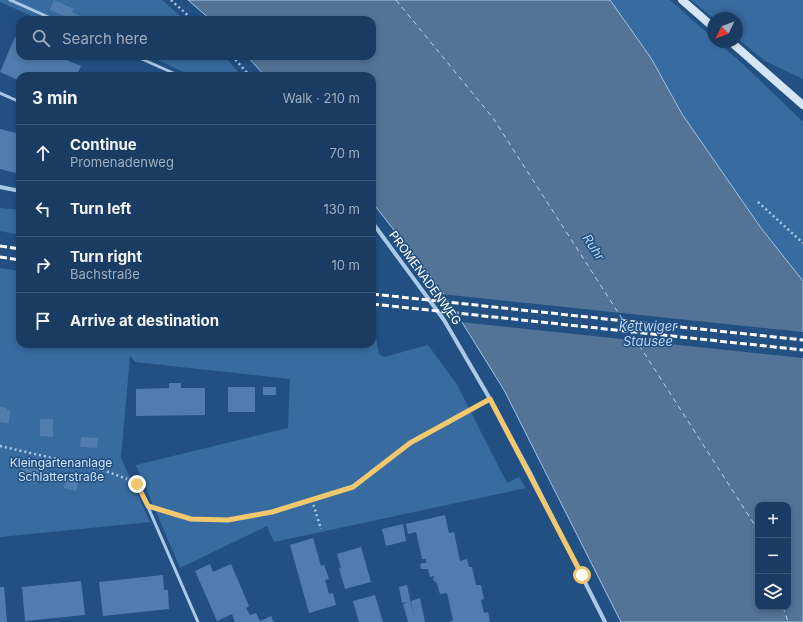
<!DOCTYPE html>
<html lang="en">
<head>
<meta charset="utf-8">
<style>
  body { margin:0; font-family:Inter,sans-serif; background:#27476b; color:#f1f3f6 }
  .controls { position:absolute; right:12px; bottom:12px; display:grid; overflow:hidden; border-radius:8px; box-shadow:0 2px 6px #0003 }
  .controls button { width:36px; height:36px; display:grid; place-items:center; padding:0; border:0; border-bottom:1px solid #385677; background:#1a3c62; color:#f1f3f6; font:20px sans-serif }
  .compass { position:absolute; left:707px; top:12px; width:36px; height:36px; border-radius:50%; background:#1a3c62; box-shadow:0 2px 6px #0003; rotate:227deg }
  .stop { position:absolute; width:12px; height:12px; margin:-9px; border:3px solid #f2c86f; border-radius:50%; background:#fff }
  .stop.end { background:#f2c86f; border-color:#fff; box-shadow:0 1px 4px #0008 }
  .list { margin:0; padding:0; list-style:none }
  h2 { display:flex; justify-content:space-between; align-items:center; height:52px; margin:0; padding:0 16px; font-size:17px }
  h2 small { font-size:13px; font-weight:400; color:#9fadbe }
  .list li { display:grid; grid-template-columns:26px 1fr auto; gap:12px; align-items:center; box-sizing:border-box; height:56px; padding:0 16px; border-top:1px solid #385677 }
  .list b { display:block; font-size:15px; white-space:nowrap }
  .list p { margin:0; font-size:13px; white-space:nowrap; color:#9fadbe }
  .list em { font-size:13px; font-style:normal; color:#9fadbe }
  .icon { flex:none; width:22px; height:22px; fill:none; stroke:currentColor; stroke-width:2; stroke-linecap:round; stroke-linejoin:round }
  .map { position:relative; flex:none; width:803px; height:622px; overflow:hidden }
  .search { position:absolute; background:#1a3c62; box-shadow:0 2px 6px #0003; left:16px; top:16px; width:360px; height:44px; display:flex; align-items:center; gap:10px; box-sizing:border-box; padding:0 14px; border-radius:12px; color:#9fadbe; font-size:15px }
  .panel { position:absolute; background:#1a3c62; box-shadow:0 2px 6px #0003; left:16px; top:72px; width:360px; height:276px; border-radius:12px }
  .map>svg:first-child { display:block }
  .green { fill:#386ba0 }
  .water { fill:#537497; stroke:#a0c4e9; fill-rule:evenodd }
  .pier { fill:#235083 }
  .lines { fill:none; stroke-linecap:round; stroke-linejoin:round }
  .ferry { stroke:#b7d3ef; stroke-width:1; stroke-dasharray:5 4; stroke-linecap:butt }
  .building { fill:#507dad }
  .path { stroke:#abc9e8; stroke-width:2.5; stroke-dasharray:2 3; stroke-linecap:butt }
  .service { stroke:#abc9e8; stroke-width:3 }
  .minor { stroke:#abc9e8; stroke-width:4 }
  .secondary { stroke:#d6e5f6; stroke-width:8 }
  .rail { stroke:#fff; stroke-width:3; stroke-dasharray:7 3; stroke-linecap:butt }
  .route { stroke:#f2c86f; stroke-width:5 }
  .labels { text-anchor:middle; stroke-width:3; stroke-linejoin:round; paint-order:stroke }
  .street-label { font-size:12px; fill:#fff; stroke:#235083 }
  .park-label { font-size:12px; fill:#cfe2f6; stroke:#235083 }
  .water-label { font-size:13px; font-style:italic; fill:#b7d3ef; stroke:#235083 }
</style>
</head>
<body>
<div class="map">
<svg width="803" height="622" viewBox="0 0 803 622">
  <rect width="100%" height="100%" fill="#235083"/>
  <g class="green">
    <path d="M 0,0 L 162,0 L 185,20 L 41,20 L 0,2 Z"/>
    <path d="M 610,0 L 670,0 L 713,38 L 713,42 L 717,42 L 742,63 L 803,122 L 803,281 L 761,228 L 682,114 L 651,58 Z"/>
    <path d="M 691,0 L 803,0 L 803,79 L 765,61 L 737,38 L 737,18 L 713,18 Z"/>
    <path d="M 149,56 L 224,56 L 242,76 L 192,76 Z"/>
    <path d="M 0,208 L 20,210 L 20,235 L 0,231 Z"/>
    <path d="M 0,268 L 20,271 L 20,344 L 372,344 L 372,316 L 379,354 L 384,357 L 428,345 L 456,383 L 507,483 L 519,477 L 526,488 L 274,542 L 267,526 L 180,568 L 136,465 L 288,428 L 290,379 L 135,362 L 130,356 L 121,458 L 150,522 L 0,537 Z"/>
  </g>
  <path class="water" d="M 188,0 L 610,0 L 651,58 L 682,114 L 761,228 L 803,281 L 803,622 L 621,622 L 504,390 L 447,298 L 372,202 L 372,76 L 265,76 L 247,56 L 372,56 L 372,20 L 211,20 ZM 758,505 L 788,505 L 788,607 L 758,607 Z"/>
  <path class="pier" d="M 441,294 L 803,332 L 803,358 L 460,322 Z"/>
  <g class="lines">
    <g class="ferry">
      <path d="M 396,0 L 493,118 L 758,530"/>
      <path d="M 783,607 L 788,622"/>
    </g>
  </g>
  <g class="building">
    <path d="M 54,0 L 74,9 L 72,12 L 85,18 L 85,20 L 74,20 L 50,10 Z"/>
    <path d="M 15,37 L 20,40 L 20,56 L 57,56 L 81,66 L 76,76 L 20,76 L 20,81 L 0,72 Z"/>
    <path d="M 0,129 L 20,134 L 20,174 L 0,169 Z"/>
    <path d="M 169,383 L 181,383 L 181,388 L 205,388 L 205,415 L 136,416 L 136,389 L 169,388 Z"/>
    <rect x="228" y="387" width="27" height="25"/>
    <rect x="263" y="387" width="13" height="8"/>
    <path d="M 0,407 L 7,408 L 7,410 L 10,410 L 9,423 L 0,422 Z"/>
    <path d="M 40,419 L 53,419 L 53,437 L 40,436 Z"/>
    <path d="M 81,437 L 98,438 L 97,448 L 80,447 Z"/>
    <path d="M 23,465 L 40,469 L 36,484 L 19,480 Z"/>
    <path d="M 66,477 L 79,480 L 76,491 L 64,488 Z"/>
    <path d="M 445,515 L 449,533 L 454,532 L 460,561 L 467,559 L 469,567 L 472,567 L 476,585 L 481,585 L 484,599 L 481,600 L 484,613 L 488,612 L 490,622 L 449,622 L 453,620 L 447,593 L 440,594 L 437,583 L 433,580 L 434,576 L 430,577 L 428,569 L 421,569 L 420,565 L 422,563 L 426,563 L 426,559 L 422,559 L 416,532 L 408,534 L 406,524 Z"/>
    <path d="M 403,524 L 406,541 L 386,546 L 382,529 Z"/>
    <path d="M 313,538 L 321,566 L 324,565 L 327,573 L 329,579 L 325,580 L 329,594 L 333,593 L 336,605 L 309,613 L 290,545 Z"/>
    <path d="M 361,547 L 371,582 L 345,589 L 339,568 L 341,568 L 337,554 Z"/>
    <path d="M 210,564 L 213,572 L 231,564 L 249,606 L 246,608 L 250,615 L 256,613 L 260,621 L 271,616 L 274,622 L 235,622 L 232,614 L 217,621 L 195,571 Z"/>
    <path d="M 163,575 L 164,590 L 168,590 L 169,609 L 103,616 L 99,582 Z"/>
    <path d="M 81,581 L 85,615 L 25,621 L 22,587 Z"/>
    <path d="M 407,585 L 414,618 L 411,601 L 420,598 L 425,622 L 408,622 L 403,604 L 408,602 L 402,603 L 399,587 Z"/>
    <path d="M 0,587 L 4,587 L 7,622 L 0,622 Z"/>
    <path d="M 375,595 L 383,622 L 359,622 L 353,601 Z"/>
  </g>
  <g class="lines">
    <g class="path">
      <path d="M 171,0 L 193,20"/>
      <path d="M 232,56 L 250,76"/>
      <path d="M 758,202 L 803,243"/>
      <path d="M 0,446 L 100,469 L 127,479"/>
      <path d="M 312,500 L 321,529"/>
      <path d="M 162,511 L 191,519 L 228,520 L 272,512 L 353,487 L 410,443 L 480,404"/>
    </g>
    <g class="service">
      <path d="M 10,0 L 55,20"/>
      <path d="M 135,56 L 180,76"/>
      <path d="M 0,93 L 20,102"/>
      <path d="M 137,484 L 148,507 L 198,622"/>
    </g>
    <g class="minor">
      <path d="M 0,187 L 20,191"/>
      <path d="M 372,222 L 444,320 L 490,399 L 530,473 L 605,622"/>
    </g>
    <g class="secondary">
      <path d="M 682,0 L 713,27"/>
      <path d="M 731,42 L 803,105"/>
    </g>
    <g class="rail">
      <path d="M 0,246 L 20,249"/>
      <path d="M 0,257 L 20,260"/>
      <path d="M 372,294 L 803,340"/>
      <path d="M 372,304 L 803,350"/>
    </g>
  </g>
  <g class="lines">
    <path class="route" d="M 137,484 L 148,506 L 191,519 L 228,520 L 272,512 L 353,487 L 410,443 L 490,399 L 582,575"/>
  </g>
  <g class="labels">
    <g class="street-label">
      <text transform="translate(425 278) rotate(54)" y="4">PROMENADENWEG</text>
    </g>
    <g class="park-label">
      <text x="61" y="467">Kleingartenanlage<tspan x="61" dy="14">Schlatterstraße</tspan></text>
    </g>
    <g class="water-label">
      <text transform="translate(594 247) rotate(57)" y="5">Ruhr</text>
      <text x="648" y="331">Kettwiger<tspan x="648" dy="15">Stausee</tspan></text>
    </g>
  </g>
</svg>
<div class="controls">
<button>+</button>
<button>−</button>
<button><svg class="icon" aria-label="layers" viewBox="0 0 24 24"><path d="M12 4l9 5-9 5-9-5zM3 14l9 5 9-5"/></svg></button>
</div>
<svg class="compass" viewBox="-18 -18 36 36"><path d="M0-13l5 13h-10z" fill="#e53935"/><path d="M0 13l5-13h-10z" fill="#9fadbe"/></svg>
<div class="stop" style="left:582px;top:575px"></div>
<div class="stop end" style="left:137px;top:484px"></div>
<div class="search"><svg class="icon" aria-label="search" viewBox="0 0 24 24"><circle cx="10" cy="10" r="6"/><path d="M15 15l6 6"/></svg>Search here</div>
<section class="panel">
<h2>3 min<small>Walk · 210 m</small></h2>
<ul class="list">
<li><svg class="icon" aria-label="ahead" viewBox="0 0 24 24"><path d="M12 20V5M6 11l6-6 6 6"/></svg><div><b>Continue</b><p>Promenadenweg</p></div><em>70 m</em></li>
<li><svg class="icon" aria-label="left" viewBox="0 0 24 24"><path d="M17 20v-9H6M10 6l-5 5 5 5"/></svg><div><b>Turn left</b></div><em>130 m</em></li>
<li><svg class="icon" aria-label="right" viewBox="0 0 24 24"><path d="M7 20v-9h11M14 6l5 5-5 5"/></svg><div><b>Turn right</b><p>Bachstraße</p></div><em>10 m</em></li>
<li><svg class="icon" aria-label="arrive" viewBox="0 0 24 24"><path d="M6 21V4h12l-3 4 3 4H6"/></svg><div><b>Arrive at destination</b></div></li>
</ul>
</section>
</div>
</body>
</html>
